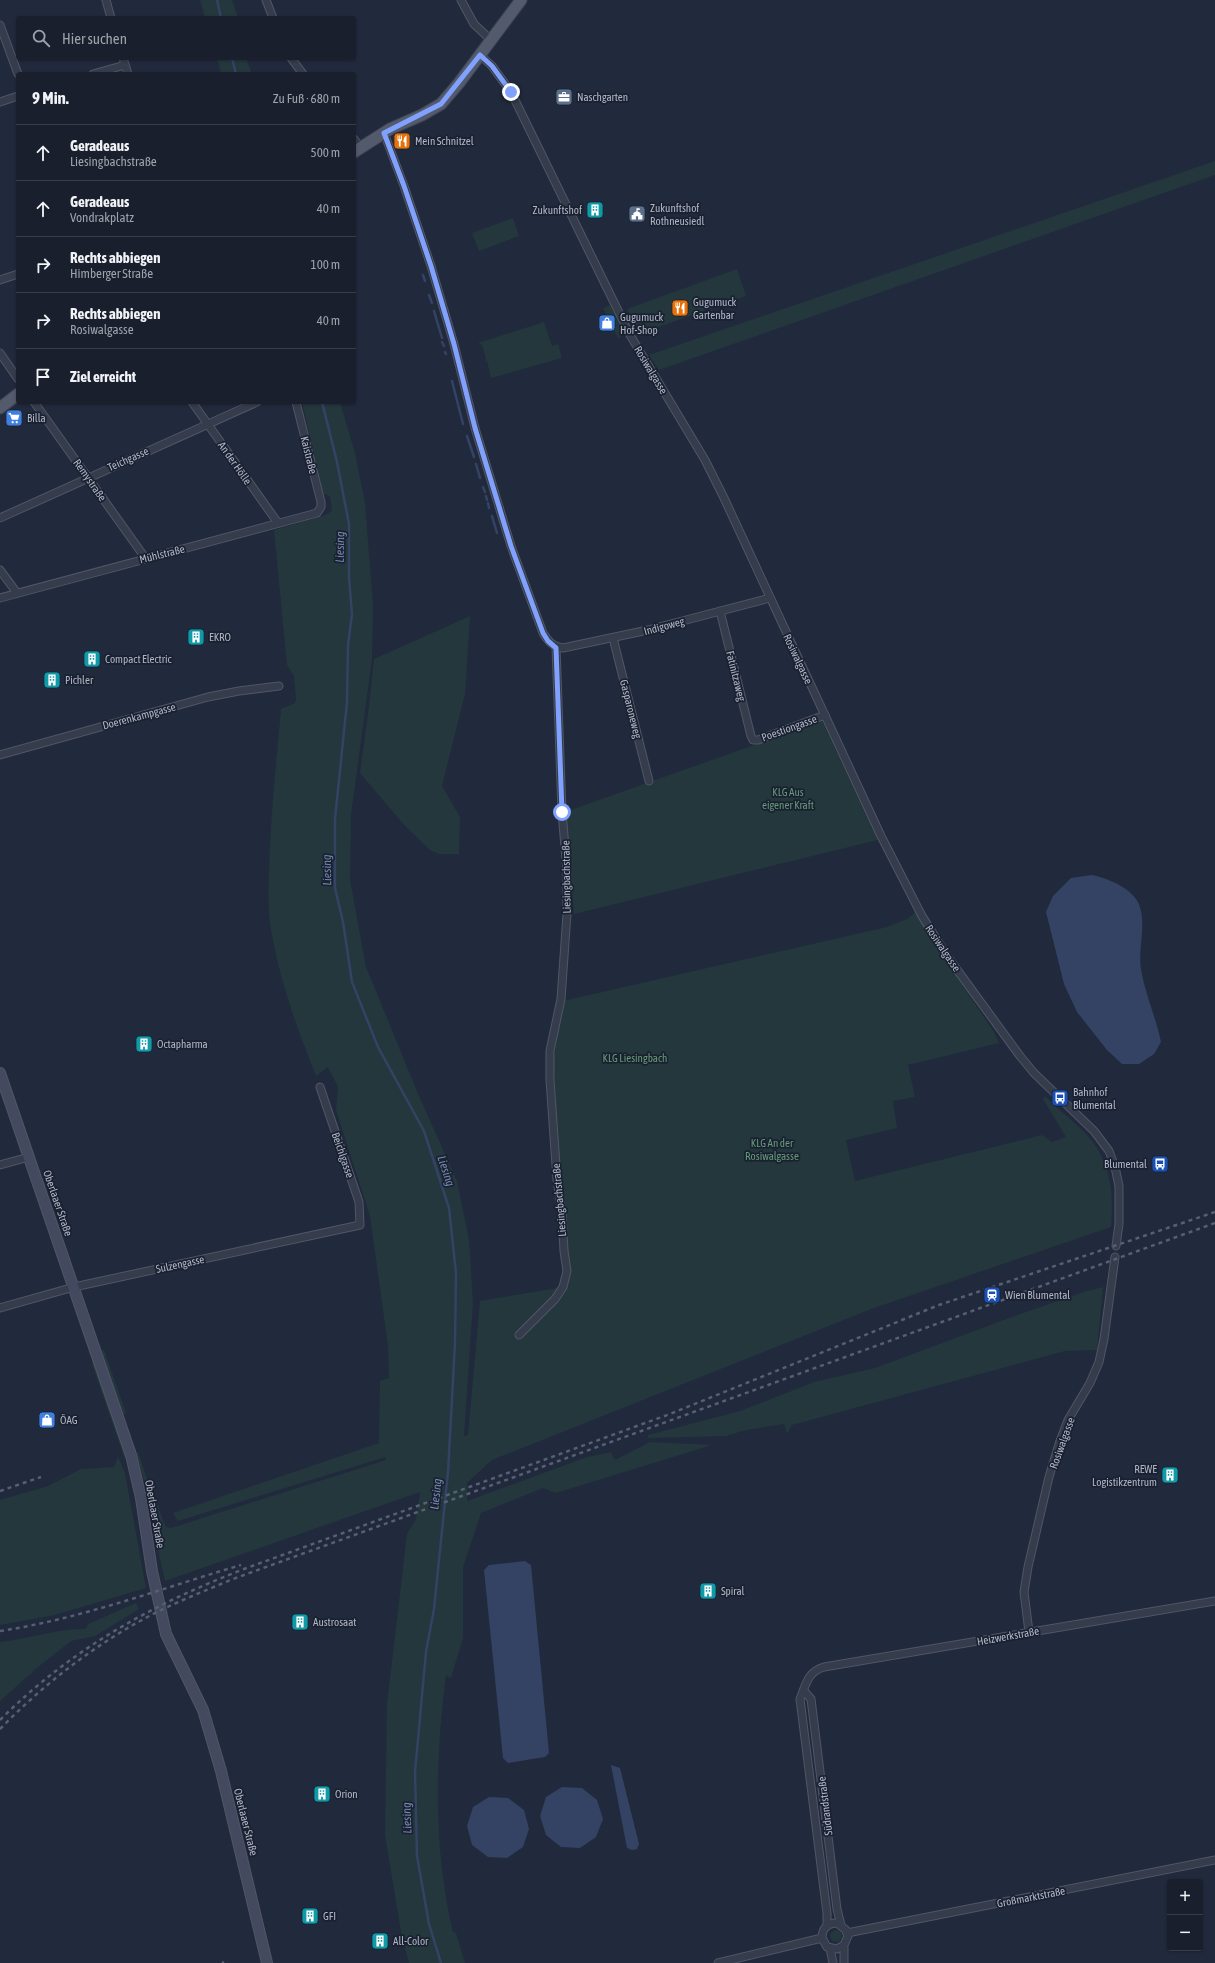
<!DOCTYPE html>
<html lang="de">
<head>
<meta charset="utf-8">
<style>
  body { margin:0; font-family:"Asap Condensed",sans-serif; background:#222735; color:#f1f3f6 }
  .controls { position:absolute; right:12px; bottom:12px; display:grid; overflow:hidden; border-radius:4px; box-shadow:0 1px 3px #0004 }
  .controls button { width:36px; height:36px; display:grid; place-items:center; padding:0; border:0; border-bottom:1px solid #373d49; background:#191f2d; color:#f1f3f6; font:20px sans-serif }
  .stop { position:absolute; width:12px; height:12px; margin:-9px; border:3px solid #80a1fd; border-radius:50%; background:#fff }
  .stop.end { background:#80a1fd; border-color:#fff; box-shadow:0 1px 4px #0008 }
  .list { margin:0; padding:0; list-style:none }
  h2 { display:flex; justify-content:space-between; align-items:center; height:52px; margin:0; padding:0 16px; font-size:17px }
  h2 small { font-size:13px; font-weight:400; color:#9fa2aa }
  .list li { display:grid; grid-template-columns:26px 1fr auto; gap:12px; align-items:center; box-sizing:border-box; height:56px; padding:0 16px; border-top:1px solid #373d49 }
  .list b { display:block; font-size:15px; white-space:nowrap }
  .list p { margin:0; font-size:13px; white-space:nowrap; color:#9fa2aa }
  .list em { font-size:13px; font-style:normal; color:#9fa2aa }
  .icon { flex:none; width:22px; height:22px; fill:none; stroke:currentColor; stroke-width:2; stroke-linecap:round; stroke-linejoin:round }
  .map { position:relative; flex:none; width:1215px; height:1963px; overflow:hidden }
  .search { position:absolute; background:#191f2d; box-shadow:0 1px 3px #0004; left:16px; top:16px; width:340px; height:44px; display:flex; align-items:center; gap:10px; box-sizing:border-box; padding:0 14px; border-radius:4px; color:#9fa2aa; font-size:15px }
  .panel { position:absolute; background:#191f2d; box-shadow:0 1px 3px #0004; left:16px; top:72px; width:340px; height:332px; border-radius:4px }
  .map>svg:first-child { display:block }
  .green { fill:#23373d }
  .water { fill:#344264 }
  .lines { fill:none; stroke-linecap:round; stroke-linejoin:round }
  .stream { stroke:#344264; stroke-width:2.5 }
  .street-casing { stroke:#505667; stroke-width:9 }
  .secondary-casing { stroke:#505667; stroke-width:12 }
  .primary-casing { stroke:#3e4555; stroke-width:13 }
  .street { stroke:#353c4c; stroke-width:7 }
  .secondary { stroke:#434a5f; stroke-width:10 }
  .primary { stroke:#535a6c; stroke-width:11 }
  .rail { stroke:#565f73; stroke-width:2.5; stroke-dasharray:4 4; stroke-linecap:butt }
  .route { stroke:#80a1fd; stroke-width:5 }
  .labels { text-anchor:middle; stroke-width:3.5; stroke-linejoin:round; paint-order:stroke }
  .poi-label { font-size:11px; fill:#b0b6c8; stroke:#1a2130; text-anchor:start }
  .street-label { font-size:11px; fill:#b0b6c8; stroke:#1a2130 }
  .park-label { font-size:11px; fill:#669a78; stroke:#1a2130 }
  .water-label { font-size:12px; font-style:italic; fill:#7688b2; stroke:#1a2130 }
</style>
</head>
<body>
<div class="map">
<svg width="1215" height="1963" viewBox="0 0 1215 1963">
  <rect width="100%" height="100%" fill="#21293c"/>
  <g class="green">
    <path d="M 200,0 L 232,0 L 238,18 L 205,18 Z"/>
    <path d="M 217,58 L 246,58 L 252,74 L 221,74 Z"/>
    <path d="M 1215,161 L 1215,175 L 659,370 L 649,355 Z"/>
    <path d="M 513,218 L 519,236 L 479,251 L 472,233 Z"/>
    <path d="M 737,269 L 746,296 L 639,334 L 627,309 Z"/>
    <path d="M 610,305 L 624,335 L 618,338 L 603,308 Z"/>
    <path d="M 544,322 L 552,346 L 558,344 L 562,358 L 491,378 L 487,361 L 483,360 L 486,359 L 482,345 L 478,343 Z"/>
    <path d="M 302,402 L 340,402 L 355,453 L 365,503 L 373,604 L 372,659 L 351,815 L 350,880 L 366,967 L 419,1096 L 457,1181 L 469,1240 L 473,1304 L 464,1436 L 468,1435 L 480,1301 L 563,1287 L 564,1284 L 564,1251 L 568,1250 L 566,1217 L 559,1183 L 555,1112 L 554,1059 L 563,1001 L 887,927 L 907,919 L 916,912 L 935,945 L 994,1032 L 999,1043 L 908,1065 L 915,1097 L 893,1101 L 897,1128 L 846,1140 L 855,1181 L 1042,1135 L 1052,1142 L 1066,1137 L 1043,1099 L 1045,1096 C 1058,1110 1073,1120 1086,1134 C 1111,1160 1114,1193 1111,1227 L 874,1308 L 492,1460 L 467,1483 L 467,1501 L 587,1457 L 611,1452 L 615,1460 L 650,1442 L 712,1445 L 556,1493 L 543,1488 L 481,1513 L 463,1567 L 463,1638 L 451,1678 L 446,1675 C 435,1761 433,1847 453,1932 L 456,1933 L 465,1963 L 409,1963 L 401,1932 L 385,1835 L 387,1704 L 407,1534 L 416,1519 L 420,1492 L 165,1581 L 157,1546 L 151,1500 L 156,1502 L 166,1527 L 171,1528 L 386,1460 L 386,1457 L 178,1521 L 173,1513 L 379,1443 L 380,1381 L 389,1378 L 388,1346 L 370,1216 L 336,1110 L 338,1087 L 328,1067 L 316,1076 C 296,1026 278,976 270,923 C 267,898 269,873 270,847 C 272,801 277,755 281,709 L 295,703 L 296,699 L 294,676 L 287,665 L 274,530 L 323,516 L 332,511 L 330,497 L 323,493 Z"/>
    <path d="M 470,616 L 465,694 L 442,786 L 460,817 L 459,854 L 439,854 L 430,850 L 405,826 L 360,773 L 368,714 L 374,659 Z"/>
    <path d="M 822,721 L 878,840 L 574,914 L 565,812 Z"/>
    <path d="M 1103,1287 L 1097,1350 L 1065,1351 L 792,1425 L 787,1434 L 784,1424 L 746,1430 L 726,1436 L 648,1438 L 648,1435 L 740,1411 L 814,1382 L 875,1368 L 1009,1318 L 1084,1292 Z"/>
    <path d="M 104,1350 L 126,1413 L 124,1414 L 121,1409 L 100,1351 Z"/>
    <path d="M 91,1361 L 98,1368 L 125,1451 L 125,1460 Z"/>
    <path d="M 138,1452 L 151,1490 L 148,1494 L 136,1453 Z"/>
    <path d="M 118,1457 L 125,1473 L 146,1588 L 55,1615 L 0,1625 L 0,1500 L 48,1486 L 81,1469 L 114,1467 Z"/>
    <path d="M 136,1603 L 139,1609 L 95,1636 L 71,1641 L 38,1667 L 0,1701 L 0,1642 C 29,1639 57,1628 86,1629 L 88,1624 Z"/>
    <circle cx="836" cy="1936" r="6"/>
  </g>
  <g class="water">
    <path d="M 1092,875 C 1110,879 1138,890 1141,911 C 1145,930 1138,950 1141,969 C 1145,994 1156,1017 1161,1042 L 1154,1054 L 1139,1064 L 1122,1064 L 1107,1050 L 1077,1012 L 1064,984 L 1046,912 L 1053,896 L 1071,878 Z"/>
    <path d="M 525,1561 L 531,1565 L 549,1753 L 545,1757 L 508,1763 L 503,1758 L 484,1570 L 489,1565 Z"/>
    <path d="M 611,1765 L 620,1768 L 639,1844 L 637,1849 L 632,1850 L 627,1848 Z"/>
    <path d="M 562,1787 L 582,1788 L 597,1800 L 603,1819 L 596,1837 L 580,1848 L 561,1847 L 546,1835 L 540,1816 L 546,1797 Z"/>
    <path d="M 489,1797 L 508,1798 L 524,1810 L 529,1829 L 523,1847 L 507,1858 L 488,1857 L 472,1845 L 467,1826 L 473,1807 Z"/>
  </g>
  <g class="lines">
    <g class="stream">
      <path d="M 217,0 L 221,18"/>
      <path d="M 232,58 L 236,74"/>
      <path d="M 423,275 L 425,281"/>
      <path d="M 429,295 L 432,303"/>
      <path d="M 434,311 L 442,338"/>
      <path d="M 442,342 L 444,346"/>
      <path d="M 445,352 L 446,354"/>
      <path d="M 452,381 L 463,424"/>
      <path d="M 322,402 L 337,462 L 349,524 L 349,578 L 352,614 L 348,645 L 347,702 L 335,819 L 335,888 L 343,922 L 352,982 L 378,1047 L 424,1131 L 449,1208 L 456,1273 L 455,1343 L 448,1472 L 434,1609 L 426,1652 L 415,1772 L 417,1856 L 429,1924 L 441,1963"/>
      <path d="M 467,436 L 474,457"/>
      <path d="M 476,464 L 480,478"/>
      <path d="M 483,487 L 485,492"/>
      <path d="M 486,496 L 487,500"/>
      <path d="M 488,503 L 489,508"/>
      <path d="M 492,516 L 497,533"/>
    </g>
    <g class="street-casing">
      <g id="street">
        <path d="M 106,0 L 111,18"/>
        <path d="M 266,0 L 273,18"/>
        <path d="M 461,0 L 474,24 L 491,40"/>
        <path d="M 0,25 L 18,74"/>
        <path d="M 480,55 L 492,66 L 511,92 L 630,335 L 705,460 L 724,498 L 881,836 L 922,916 L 947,956 L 1020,1056 L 1034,1073 L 1094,1131 L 1109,1151 L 1115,1167 L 1119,1186 L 1119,1224 L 1116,1246"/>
        <path d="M 123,58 L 128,74"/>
        <path d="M 291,58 L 303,74"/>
        <path d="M 93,74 L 125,65"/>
        <path d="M 0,102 L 18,96"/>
        <path d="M 384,133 L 404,186 L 431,266 L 454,344 L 475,428 L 511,546 L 543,633 C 548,641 553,647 563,648 L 648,630 L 770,598"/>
        <path d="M 354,139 L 361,148"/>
        <path d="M 0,280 L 18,274"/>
        <path d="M 0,353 L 18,379"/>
        <path d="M 34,402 L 146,559"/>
        <path d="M 192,402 L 278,523"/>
        <path d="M 0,518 L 257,402"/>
        <path d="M 0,570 L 17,593"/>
        <path d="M 0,598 L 317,513 L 321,507 L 321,502 L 296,402"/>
        <path d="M 720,611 L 751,736 L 753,740 L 758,740 L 825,715"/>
        <path d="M 613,638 L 649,781"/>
        <path d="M 0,755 L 208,697 L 239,691 L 279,686"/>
        <path d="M 0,1165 L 29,1157"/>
        <path d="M 0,1308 L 74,1287 L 360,1225 L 359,1202 L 320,1087"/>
        <path d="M 519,1335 L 555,1299 L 563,1287 L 567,1271 L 564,1251 L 562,1214 L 557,1179 L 550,1080 L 550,1051 L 561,999 L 567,914 L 567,871 L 562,812 L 556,647"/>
        <path d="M 1029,1632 L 1024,1592 L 1028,1567 L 1049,1477 L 1060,1441 L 1068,1420 L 1090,1383 L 1099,1362 L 1104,1339 L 1115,1257"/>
        <path d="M 804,1691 L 811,1699 L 837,1909 L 841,1925"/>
        <path d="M 827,1926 L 827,1913 L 800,1699 C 806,1685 807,1672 824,1667 L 1215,1601"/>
        <path d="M 847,1933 L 1215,1860"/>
        <path d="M 830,1948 L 833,1963"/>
        <path d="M 718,1963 L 822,1938"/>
        <path d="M 844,1963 L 844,1945 L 848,1936 L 846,1930 L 837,1923 C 827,1923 822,1929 822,1938 L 827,1947 L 837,1949 L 844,1945"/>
      </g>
    </g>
    <g class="secondary-casing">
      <path id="secondary" d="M 0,1073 L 131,1455 L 141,1498 L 152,1571 L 166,1634 L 203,1710 L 221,1771 L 267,1963"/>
    </g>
    <g class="primary-casing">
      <g id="primary">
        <path d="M 354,152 L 390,129 L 422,115 L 441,104 L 459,83 L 521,0"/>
        <path d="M 0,408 L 18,394"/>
      </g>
    </g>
    <use href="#street" class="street"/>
    <use href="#secondary" class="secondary"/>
    <use href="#primary" class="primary"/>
    <g class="rail">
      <path d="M 0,1491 L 41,1477"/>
      <path d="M 0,1631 C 80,1619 163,1588 241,1565"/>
      <path d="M 0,1720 C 71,1649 151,1605 244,1569 L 670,1414 L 939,1305 L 1215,1212"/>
      <path d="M 0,1729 C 46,1682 97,1643 155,1613 C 181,1600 207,1590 233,1579 L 1215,1223"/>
      <path d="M 222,1963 L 224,1962"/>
    </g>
  </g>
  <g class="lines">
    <path class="route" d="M 511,92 L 492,66 L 480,55 L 441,104 L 384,133 L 404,186 L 431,266 L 454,344 L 475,428 L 511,546 L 543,633 L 548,641 L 556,648 L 562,812"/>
  </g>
  <defs>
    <g id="office-square" transform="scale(0.9)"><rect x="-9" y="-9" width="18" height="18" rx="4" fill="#5c6f8a" stroke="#1a2130"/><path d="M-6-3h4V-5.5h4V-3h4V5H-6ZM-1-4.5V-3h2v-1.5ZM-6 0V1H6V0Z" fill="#fff"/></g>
    <g id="restaurant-square" transform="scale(0.9)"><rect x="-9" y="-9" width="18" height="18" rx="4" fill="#e8710a" stroke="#1a2130"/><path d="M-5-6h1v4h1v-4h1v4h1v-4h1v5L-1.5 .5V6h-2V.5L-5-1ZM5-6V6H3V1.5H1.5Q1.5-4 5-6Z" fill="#fff"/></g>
    <g id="building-square" transform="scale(0.9)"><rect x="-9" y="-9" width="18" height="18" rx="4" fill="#0f9aa8" stroke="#1a2130"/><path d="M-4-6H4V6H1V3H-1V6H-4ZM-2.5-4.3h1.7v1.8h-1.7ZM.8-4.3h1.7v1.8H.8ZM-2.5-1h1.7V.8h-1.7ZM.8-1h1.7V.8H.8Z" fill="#fff"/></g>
    <g id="civic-square" transform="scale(0.9)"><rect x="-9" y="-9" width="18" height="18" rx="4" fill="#5c6f8a" stroke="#1a2130"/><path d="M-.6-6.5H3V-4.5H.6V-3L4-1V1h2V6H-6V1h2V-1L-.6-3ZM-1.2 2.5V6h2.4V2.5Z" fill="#fff"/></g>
    <g id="shop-square" transform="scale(0.9)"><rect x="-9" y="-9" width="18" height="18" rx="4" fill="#3f7fe0" stroke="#1a2130"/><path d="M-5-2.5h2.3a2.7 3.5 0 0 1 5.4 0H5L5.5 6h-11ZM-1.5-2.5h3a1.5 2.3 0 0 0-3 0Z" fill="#fff"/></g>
    <g id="supermarket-square" transform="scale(0.9)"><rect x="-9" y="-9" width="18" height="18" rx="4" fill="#3f7fe0" stroke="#1a2130"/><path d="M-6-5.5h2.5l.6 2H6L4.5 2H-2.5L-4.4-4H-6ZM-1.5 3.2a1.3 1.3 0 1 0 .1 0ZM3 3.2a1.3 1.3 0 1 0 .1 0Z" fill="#fff"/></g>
    <g id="bus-square" transform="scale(0.9)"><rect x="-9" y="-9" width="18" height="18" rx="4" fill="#1a4fb4" stroke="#1a2130"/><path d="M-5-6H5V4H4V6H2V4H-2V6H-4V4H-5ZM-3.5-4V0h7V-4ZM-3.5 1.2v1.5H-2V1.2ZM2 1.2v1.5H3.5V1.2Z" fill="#fff"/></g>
    <g id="station-square" transform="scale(0.9)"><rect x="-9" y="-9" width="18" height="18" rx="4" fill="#1a4fb4" stroke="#1a2130"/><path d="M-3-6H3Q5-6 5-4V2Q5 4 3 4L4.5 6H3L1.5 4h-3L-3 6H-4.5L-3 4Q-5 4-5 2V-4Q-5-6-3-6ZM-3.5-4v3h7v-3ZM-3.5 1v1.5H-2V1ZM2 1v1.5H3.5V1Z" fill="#fff"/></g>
  </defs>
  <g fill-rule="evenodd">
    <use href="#office-square" x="564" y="97"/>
    <use href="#restaurant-square" x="402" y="141"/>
    <use href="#building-square" x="595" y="210"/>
    <use href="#civic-square" x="637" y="214"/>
    <use href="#restaurant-square" x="680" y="308"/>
    <use href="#shop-square" x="607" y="323"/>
    <use href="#supermarket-square" x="14" y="418"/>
    <use href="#building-square" x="196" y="637"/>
    <use href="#building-square" x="92" y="659"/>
    <use href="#building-square" x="52" y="680"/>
    <use href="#building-square" x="144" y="1044"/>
    <use href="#bus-square" x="1060" y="1098"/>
    <use href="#bus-square" x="1160" y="1164"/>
    <use href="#station-square" x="992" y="1295"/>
    <use href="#shop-square" x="47" y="1420"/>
    <use href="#building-square" x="1170" y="1475"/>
    <use href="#building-square" x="708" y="1591"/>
    <use href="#building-square" x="300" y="1622"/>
    <use href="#building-square" x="322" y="1794"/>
    <use href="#building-square" x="310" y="1916"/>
    <use href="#building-square" x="380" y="1941"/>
  </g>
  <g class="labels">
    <g class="poi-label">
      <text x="577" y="101">Naschgarten</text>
      <text x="415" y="145">Mein Schnitzel</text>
      <text x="650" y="212">Zukunftshof<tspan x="650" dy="13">Rothneusiedl</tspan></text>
      <text x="582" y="214" text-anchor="end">Zukunftshof</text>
      <text x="693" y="306">Gugumuck<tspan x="693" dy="13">Gartenbar</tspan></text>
      <text x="620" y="321">Gugumuck<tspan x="620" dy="13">Hof-Shop</tspan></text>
      <text x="27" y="422">Billa</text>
      <text x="209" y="641">EKRO</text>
      <text x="105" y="663">Compact Electric</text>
      <text x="65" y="684">Pichler</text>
      <text x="157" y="1048">Octapharma</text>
      <text x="1073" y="1096">Bahnhof<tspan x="1073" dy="13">Blumental</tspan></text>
      <text x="1147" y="1168" text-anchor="end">Blumental</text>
      <text x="1005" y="1299">Wien Blumental</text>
      <text x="60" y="1424">ÖAG</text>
      <text x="1157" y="1473" text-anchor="end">REWE<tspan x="1157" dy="13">Logistikzentrum</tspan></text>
      <text x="721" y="1595">Spiral</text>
      <text x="313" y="1626">Austrosaat</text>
      <text x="335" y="1798">Orion</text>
      <text x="323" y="1920">GFI</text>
      <text x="393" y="1945">All-Color</text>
    </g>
    <g class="street-label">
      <text transform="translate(651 370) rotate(59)" y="4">Rosiwalgasse</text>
      <text transform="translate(309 455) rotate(76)" y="4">Kaistraße</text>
      <text transform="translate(128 459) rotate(-24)" y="4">Teichgasse</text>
      <text transform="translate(235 463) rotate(55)" y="4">An der Hölle</text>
      <text transform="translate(90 480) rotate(55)" y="4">Remystraße</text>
      <text transform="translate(162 554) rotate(-14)" y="4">Mühlstraße</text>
      <text transform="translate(664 626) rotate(-15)" y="4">Indigoweg</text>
      <text transform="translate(798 659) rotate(65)" y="4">Rosiwalgasse</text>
      <text transform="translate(736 676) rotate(76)" y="4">Fatinitzaweg</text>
      <text transform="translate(631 709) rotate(76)" y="4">Gasparoneweg</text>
      <text transform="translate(139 716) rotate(-15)" y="4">Doerenkampgasse</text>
      <text transform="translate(789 728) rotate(-20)" y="4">Poestiongasse</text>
      <text transform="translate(566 877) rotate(-91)" y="4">Liesingbachstraße</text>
      <text transform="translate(943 948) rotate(56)" y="4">Rosiwalgasse</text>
      <text transform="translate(343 1155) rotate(71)" y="4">Beichlgasse</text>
      <text transform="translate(559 1200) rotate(-95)" y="4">Liesingbachstraße</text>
      <text transform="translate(58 1203) rotate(71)" y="4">Oberlaaer Straße</text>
      <text transform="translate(180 1264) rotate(-12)" y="4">Sulzengasse</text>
      <text transform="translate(1062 1443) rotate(-70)" y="4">Rosiwalgasse</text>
      <text transform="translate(155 1514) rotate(80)" y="4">Oberlaaer Straße</text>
      <text transform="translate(1008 1636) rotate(-10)" y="4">Heizwerkstraße</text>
      <text transform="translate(825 1806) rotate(-97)" y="4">Südrandstraße</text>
      <text transform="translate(246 1822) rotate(76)" y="4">Oberlaaer Straße</text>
      <text transform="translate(1031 1897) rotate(-11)" y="4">Großmarktstraße</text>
    </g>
    <g class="park-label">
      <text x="788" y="796">KLG Aus<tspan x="788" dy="13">eigener Kraft</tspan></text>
      <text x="635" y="1062">KLG Liesingbach</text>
      <text x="772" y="1147">KLG An der<tspan x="772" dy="13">Rosiwalgasse</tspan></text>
    </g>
    <g class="water-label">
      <text transform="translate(340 547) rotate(-89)" y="4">Liesing</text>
      <text transform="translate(327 870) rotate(-91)" y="4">Liesing</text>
      <text transform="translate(446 1171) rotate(72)" y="4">Liesing</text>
      <text transform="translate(436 1494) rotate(-84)" y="4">Liesing</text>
      <text transform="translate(407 1818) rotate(-92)" y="4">Liesing</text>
    </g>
  </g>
</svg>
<div class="controls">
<button>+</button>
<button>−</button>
</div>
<div class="stop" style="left:562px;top:812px"></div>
<div class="stop end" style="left:511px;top:92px"></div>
<div class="search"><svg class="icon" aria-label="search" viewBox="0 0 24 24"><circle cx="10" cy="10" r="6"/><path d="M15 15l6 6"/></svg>Hier suchen</div>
<section class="panel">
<h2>9 Min.<small>Zu Fuß · 680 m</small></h2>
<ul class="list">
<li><svg class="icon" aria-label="ahead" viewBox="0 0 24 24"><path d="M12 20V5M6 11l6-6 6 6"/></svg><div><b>Geradeaus</b><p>Liesingbachstraße</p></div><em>500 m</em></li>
<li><svg class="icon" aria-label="ahead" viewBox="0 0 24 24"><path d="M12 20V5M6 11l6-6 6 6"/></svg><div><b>Geradeaus</b><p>Vondrakplatz</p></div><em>40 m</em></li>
<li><svg class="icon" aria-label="right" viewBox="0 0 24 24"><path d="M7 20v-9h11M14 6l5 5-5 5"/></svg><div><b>Rechts abbiegen</b><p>Himberger Straße</p></div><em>100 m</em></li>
<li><svg class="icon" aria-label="right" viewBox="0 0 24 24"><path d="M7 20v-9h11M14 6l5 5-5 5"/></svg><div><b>Rechts abbiegen</b><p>Rosiwalgasse</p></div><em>40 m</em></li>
<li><svg class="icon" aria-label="arrive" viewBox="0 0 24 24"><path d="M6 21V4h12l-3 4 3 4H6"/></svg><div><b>Ziel erreicht</b></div></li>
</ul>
</section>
</div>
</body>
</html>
